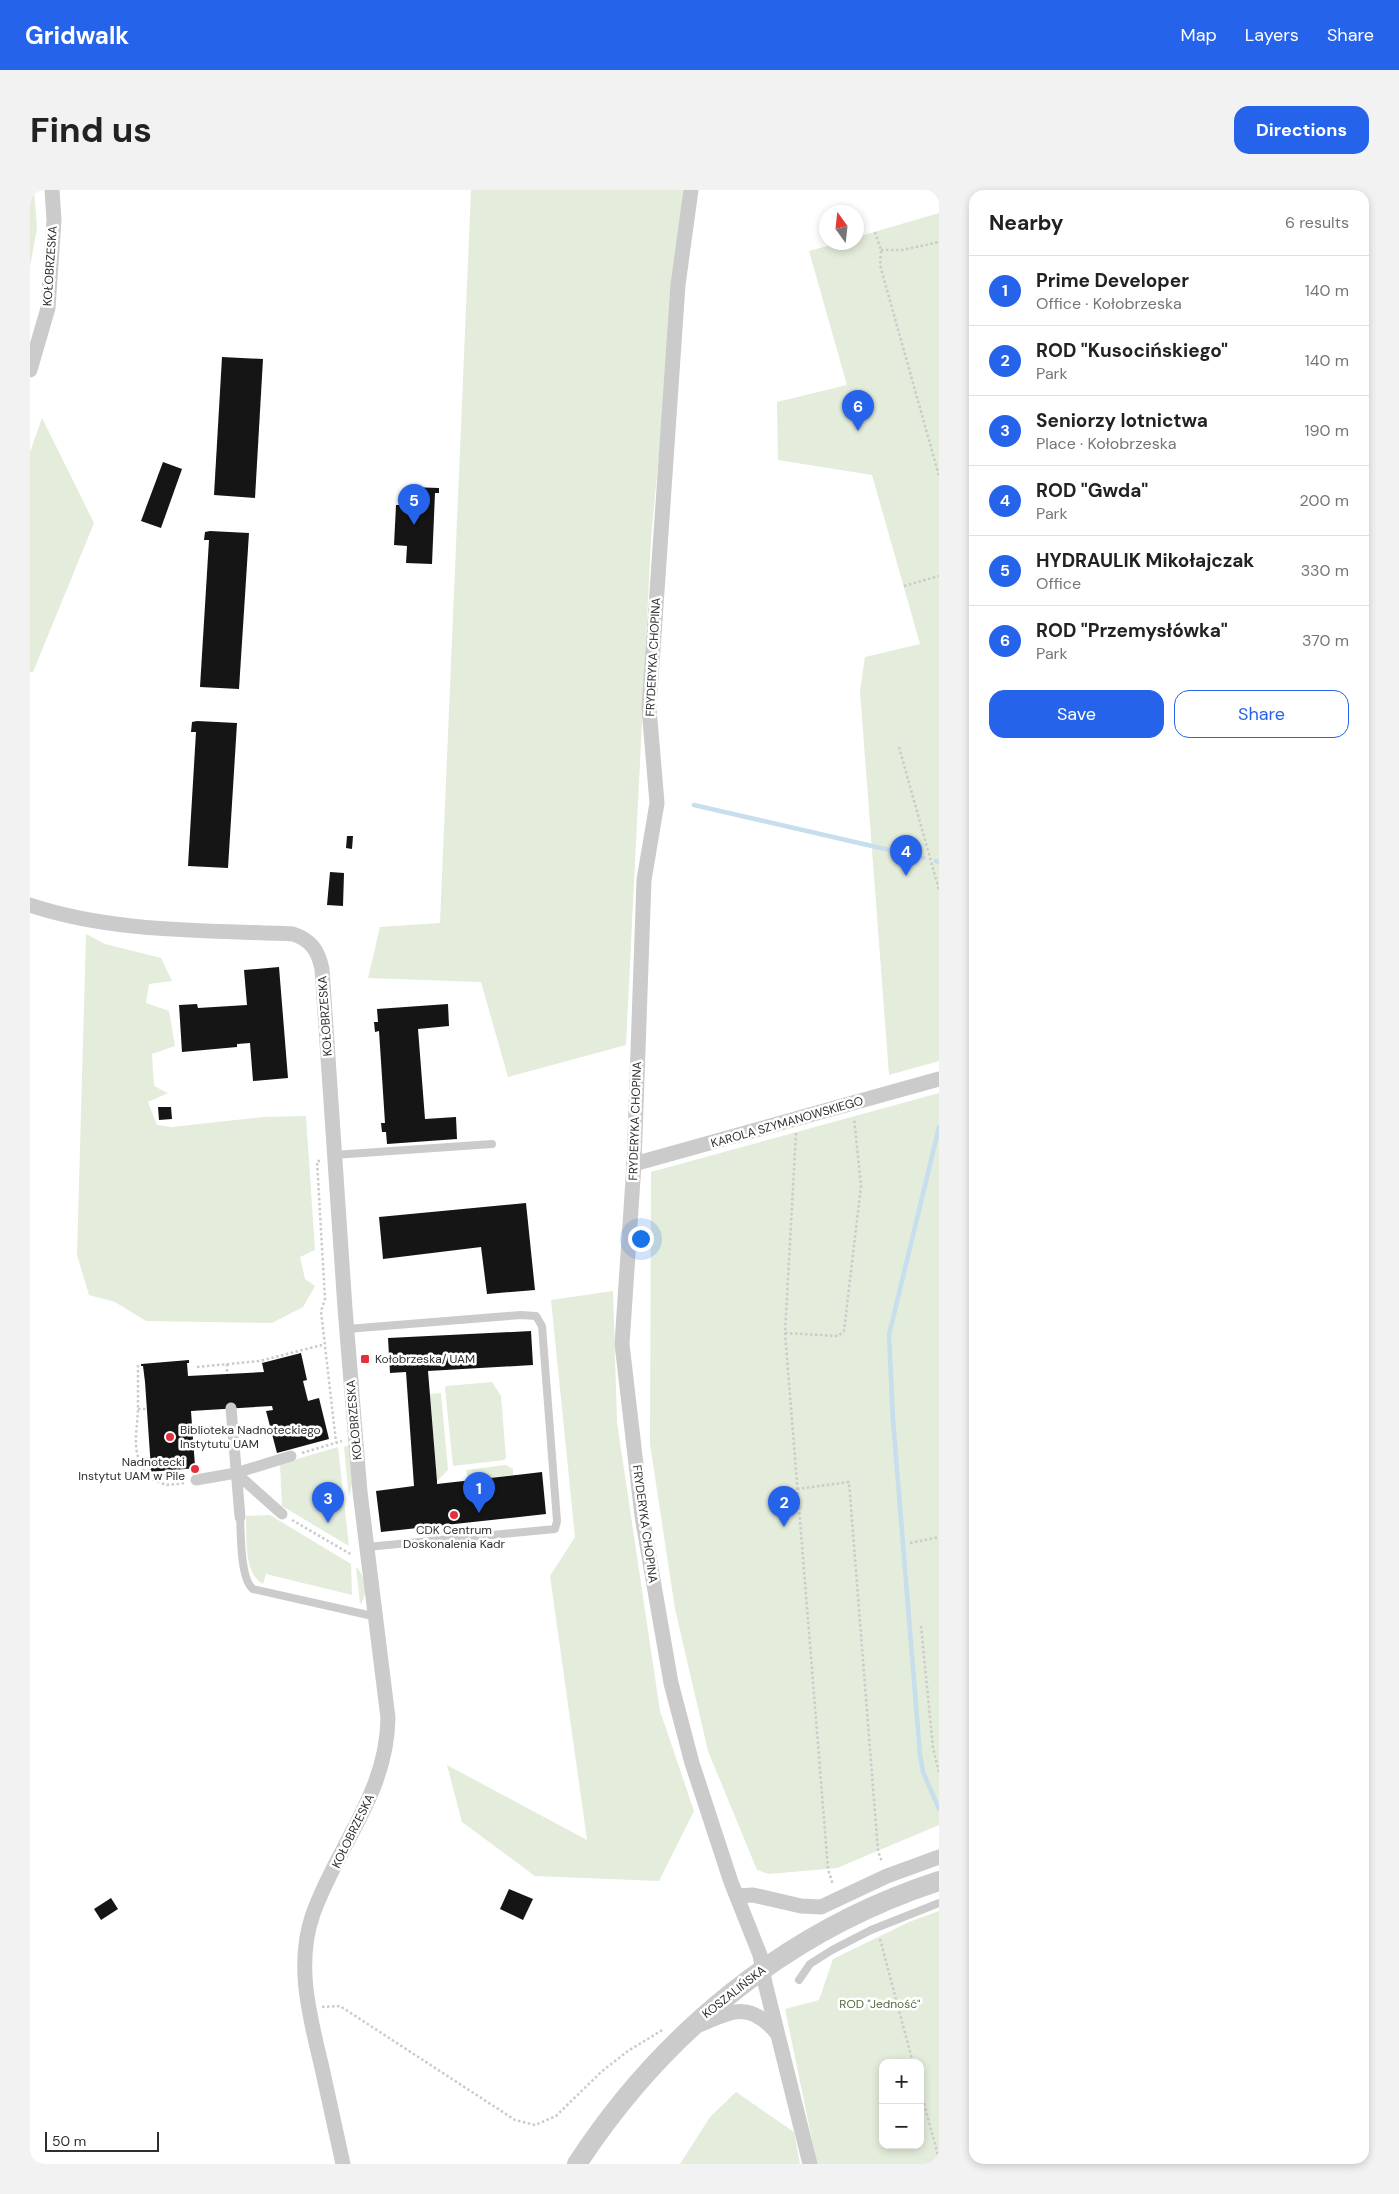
<!DOCTYPE html>
<html lang="en">
<head>
<meta charset="utf-8">
<style>
  body { margin:0; font-family:"DM Sans",sans-serif; background:#f2f2f2; color:#222 }
  .controls { position:absolute; right:15px; bottom:15px; display:grid; overflow:hidden; border-radius:10px; box-shadow:0 2px 8px #0003 }
  .controls button { width:45px; height:45px; display:grid; place-items:center; padding:0; border:0; border-bottom:1px solid #e0e0e0; background:#fff; color:#222; font:25px sans-serif }
  .compass { position:absolute; left:789px; top:15px; width:45px; height:45px; border-radius:50%; background:#fff; box-shadow:0 2px 8px #0003; rotate:345deg }
  .scale { position:absolute; left:15px; bottom:12px; width:114px; box-sizing:border-box; padding-left:5px; border:2px solid #2e2e2e; border-top:0; font-size:14px; line-height:18px; white-space:nowrap; color:#2e2e2e; -webkit-text-stroke:4px #fff; paint-order:stroke }
  .you { position:absolute; left:610px; top:1048px; width:18px; height:18px; margin:-12px; border:4px solid #fff; border-radius:50%; background:#1a73e8; box-shadow:0 0 0 8px #1a73e833 }
  .badge { display:grid; place-items:center; width:32px; height:32px; border-radius:50%; background:#2563eb; color:#fff; font-size:16px; font-weight:700 }
  .pin { position:absolute; translate:-50% -41px; filter:drop-shadow(0 1px 2px #0008) }
  .pin::after { content:''; position:absolute; top:26px; width:18px; height:15px; background:inherit; clip-path:polygon(0 0,100% 0,50% 100%) }
  .list { margin:0; padding:0; list-style:none }
  h2 { display:flex; justify-content:space-between; align-items:center; height:65px; margin:0; padding:0 20px; font-size:21px }
  h2 small { font-size:16px; font-weight:400; color:#767676 }
  .list li { display:grid; grid-template-columns:32px 1fr auto; gap:15px; align-items:center; box-sizing:border-box; height:70px; padding:0 20px; border-top:1px solid #e0e0e0 }
  .list b { display:block; font-size:19px; white-space:nowrap }
  .list p { margin:0; font-size:16px; white-space:nowrap; color:#767676 }
  .list em { font-size:16px; font-style:normal; color:#767676 }
  .actions { display:flex; gap:10px; padding:15px 20px }
  .actions a { flex:1; padding:11px 0; border:1px solid #2563eb; border-radius:15px; text-align:center; font-size:18px; color:#2563eb }
  .actions .main { background:#2563eb; color:#fff }
  .map { position:relative; flex:none; width:909px; height:1974px; overflow:hidden; border-radius:15px }
  header { display:flex; align-items:center; gap:30px; box-sizing:border-box; height:70px; padding:0 25px; background:#2563eb; color:#fff }
  header strong { font-size:24px }
  nav { display:flex; gap:28px; margin-inline-start:auto; font-size:18px }
  .intro { display:flex; align-items:center; justify-content:space-between; box-sizing:border-box; height:120px; padding:0 30px }
  h1 { margin:0; font-size:35px }
  .button { padding:12px 22px; border-radius:15px; background:#2563eb; color:#fff; font-size:18px; font-weight:700 }
  main { display:flex; gap:30px; padding:0 30px }
  aside { flex:1; background:#fff; border-radius:15px; box-shadow:0 2px 8px #0003 }
  .map>svg:first-child { display:block }
  .green { fill:#e4ecdb; fill-rule:evenodd }
  .lines { fill:none; stroke-linecap:round; stroke-linejoin:round }
  .stream { stroke:#c7deec; stroke-width:4.5 }
  .building { fill:#151515 }
  .path { stroke:#cbcbcb; stroke-width:2.5; stroke-dasharray:2.5 2.5; stroke-linecap:butt }
  .service { stroke:#cbcbcb; stroke-width:8 }
  .pedestrian { stroke:#cbcbcb; stroke-width:11 }
  .minor { stroke:#cbcbcb; stroke-width:15 }
  .tertiary { stroke:#cbcbcb; stroke-width:20 }
  .poi-dot { fill:#e72e3d; stroke:#fff; stroke-width:2 }
  .labels { text-anchor:middle; stroke-width:5; stroke-linejoin:round; paint-order:stroke }
  .street-label { font-size:12px; fill:#2e2e2e; stroke:#fff }
  .poi-label { font-size:12px; fill:#2e2e2e; stroke:#fff; text-anchor:start }
  .park-label { font-size:12px; fill:#516a3b; stroke:#fff }
</style>
</head>
<body>
<header>
<strong>Gridwalk</strong>
<nav><a>Map</a><a>Layers</a><a>Share</a></nav>
</header>
<div class="intro"><h1>Find us</h1><a class="button">Directions</a></div>
<main>
<div class="map">
<svg width="909" height="1974" viewBox="0 0 909 1974">
  <rect width="100%" height="100%" fill="#fff"/>
  <g class="green">
    <path d="M 0,0 L 4,0 L 7,38 L 0,77 Z"/>
    <path d="M 441,0 L 654,0 L 621,349 L 596,855 L 478,887 L 451,792 L 338,788 L 350,737 L 410,733 Z"/>
    <path d="M 909,23 L 909,871 L 859,885 L 830,501 L 835,467 L 890,454 L 842,285 L 748,270 L 747,212 L 817,195 L 779,61 L 808,53 L 826,52 L 827,47 Z"/>
    <path d="M 12,228 L 64,333 L 3,482 L 0,482 L 0,262 Z"/>
    <path d="M 56,744 L 75,754 L 131,768 L 142,791 L 119,794 L 116,813 L 139,821 L 145,856 L 122,864 L 124,896 L 138,903 L 118,912 L 127,935 L 142,937 L 233,927 L 276,926 L 285,1060 L 270,1067 L 275,1089 L 285,1096 L 273,1117 L 242,1133 L 116,1131 L 85,1112 L 59,1105 L 47,1065 Z"/>
    <path d="M 909,903 L 909,1635 L 807,1678 L 739,1684 L 727,1680 L 678,1561 L 645,1419 L 620,1254 L 621,982 Z"/>
    <path d="M 583,1101 L 587,1232 L 630,1521 L 664,1621 L 629,1691 L 505,1686 L 432,1632 L 417,1575 L 557,1650 L 520,1386 L 545,1347 L 521,1110 Z"/>
    <path d="M 462,1192 L 471,1206 L 476,1268 L 474,1270 L 423,1276 L 415,1199 L 416,1196 Z"/>
    <path d="M 411,1203 L 418,1280 L 407,1291 L 400,1204 Z"/>
    <path d="M 319,1255 L 322,1294 L 319,1307 L 314,1257 Z"/>
    <path d="M 308,1257 L 319,1356 L 252,1316 L 250,1274 Z"/>
    <path d="M 476,1275 L 483,1279 L 483,1285 L 438,1290 L 436,1280 Z"/>
    <path d="M 240,1325 L 321,1374 L 322,1405 L 236,1384 L 233,1394 C 213,1383 217,1346 216,1326 Z"/>
    <path d="M 326,1377 C 335,1385 339,1405 330,1414 Z"/>
    <path d="M 909,1721 L 909,1974 L 787,1974 L 755,1819 L 789,1810 L 803,1769 L 879,1732 ZM 853,1873 L 890,1873 L 890,1955 L 853,1955 Z"/>
    <path d="M 706,1902 L 764,1942 L 770,1974 L 650,1974 L 680,1927 Z"/>
  </g>
  <g class="lines">
    <g class="stream">
      <path d="M 664,615 L 894,668"/>
      <path d="M 906,671 L 909,672"/>
      <path d="M 909,937 L 859,1145 L 863,1230 L 890,1565 L 893,1582 L 909,1619"/>
    </g>
  </g>
  <g class="building">
    <path d="M 192,167 L 233,169 L 225,308 L 184,305 Z"/>
    <path d="M 133,272 L 152,279 L 131,338 L 111,331 Z"/>
    <path d="M 380,297 L 409,298 L 409,303 L 405,303 L 402,374 L 376,373 L 377,356 L 364,355 L 366,315 L 379,315 Z"/>
    <path d="M 180,341 L 219,343 L 209,499 L 170,497 L 179,350 L 174,350 L 175,342 Z"/>
    <path d="M 167,531 L 207,533 L 198,678 L 158,676 L 166,542 L 161,542 L 162,532 Z"/>
    <path d="M 317,646 L 323,646 L 322,659 L 316,658 Z"/>
    <path d="M 300,682 L 314,683 L 313,716 L 297,715 Z"/>
    <path d="M 249,777 L 258,888 L 223,891 L 220,853 L 207,854 L 207,857 L 152,862 L 149,815 L 167,814 L 168,818 L 217,815 L 214,780 Z"/>
    <path d="M 418,814 L 419,836 L 388,839 L 395,929 L 426,927 L 427,949 L 357,954 L 356,942 L 352,942 L 351,933 L 355,933 L 349,841 L 345,842 L 344,832 L 348,832 L 347,819 Z"/>
    <path d="M 128,917 L 141,917 L 142,929 L 129,930 Z"/>
    <path d="M 496,1013 L 505,1100 L 457,1104 L 451,1057 L 353,1069 L 349,1027 Z"/>
    <path d="M 501,1141 L 503,1175 L 398,1181 L 407,1291 L 407,1294 L 512,1282 L 516,1324 L 351,1342 L 346,1301 L 384,1296 L 376,1182 L 360,1183 L 358,1148 Z"/>
    <path d="M 271,1163 L 277,1190 L 273,1191 L 278,1211 L 289,1208 L 299,1249 L 247,1263 L 236,1221 L 243,1220 L 242,1216 L 161,1221 L 165,1276 L 167,1276 L 167,1278 L 119,1282 L 121,1279 L 115,1192 L 113,1176 L 111,1176 L 111,1174 L 159,1170 L 159,1173 L 157,1173 L 158,1186 L 234,1182 L 232,1173 Z"/>
    <path d="M 479,1699 L 503,1709 L 493,1730 L 470,1719 Z"/>
    <path d="M 81,1708 L 88,1719 L 71,1730 L 64,1719 Z"/>
  </g>
  <g class="lines">
    <g class="path">
      <path d="M 845,42 L 851,60 L 850,75 L 909,286"/>
      <path d="M 851,60 L 872,60 L 909,52"/>
      <path d="M 874,396 L 909,386"/>
      <path d="M 869,557 L 909,700"/>
      <path d="M 766,943 L 755,1143 L 798,1679 L 803,1695"/>
      <path d="M 290,971 L 287,971 L 295,1109 L 291,1121 L 306,1252"/>
      <path d="M 755,1143 L 808,1146 L 814,1141 L 831,996 L 824,928"/>
      <path d="M 197,1174 L 197,1184"/>
      <path d="M 108,1175 C 108,1189 108,1204 108,1218 C 107,1246 100,1263 119,1288 L 136,1295 L 155,1293"/>
      <path d="M 167,1177 L 230,1171 L 292,1155"/>
      <path d="M 108,1219 L 116,1219"/>
      <path d="M 272,1263 L 312,1251"/>
      <path d="M 767,1299 L 819,1292 L 848,1661 L 852,1672"/>
      <path d="M 262,1330 L 322,1365"/>
      <path d="M 880,1353 L 909,1347"/>
      <path d="M 891,1436 L 903,1558 L 909,1582"/>
      <path d="M 850,1749 L 883,1873"/>
      <path d="M 292,1817 L 310,1816 L 485,1930 L 505,1935 L 526,1926 L 571,1882 L 598,1861 L 634,1839"/>
      <path d="M 890,1899 L 909,1969"/>
    </g>
    <g class="service">
      <path d="M 304,965 L 462,954"/>
      <path d="M 317,1139 L 491,1125 L 506,1126 L 512,1136 L 527,1331 L 525,1339 L 337,1357"/>
      <path d="M 210,1327 C 211,1343 210,1389 223,1399 L 347,1427"/>
      <path d="M 769,1790 L 780,1774 L 802,1760 L 841,1740 L 909,1713"/>
    </g>
    <g class="pedestrian">
      <path d="M 201,1218 L 210,1327"/>
      <path d="M 206,1283 L 252,1324"/>
      <path d="M 166,1290 L 206,1283 L 261,1266"/>
    </g>
    <g class="minor">
      <path d="M 661,0 L 648,95 L 619,518 L 627,613 L 614,690 L 604,974 L 592,1154 L 612,1326 L 641,1493 L 662,1573 L 701,1692 L 730,1765 L 735,1793 L 780,1974"/>
      <path d="M 0,180 L 18,118 L 24,30 L 22,0"/>
      <path d="M 0,715 C 85,743 175,740 263,744 C 281,750 288,760 292,779 L 315,1118 L 330,1302 L 358,1528 C 357,1604 307,1656 283,1724 C 265,1775 280,1827 292,1878 C 299,1910 306,1942 313,1974"/>
      <path d="M 604,974 L 909,889"/>
      <path d="M 708,1706 L 723,1705 L 771,1716 L 791,1717 L 857,1686 L 909,1667"/>
      <path d="M 669,1835 C 703,1821 719,1811 746,1842"/>
    </g>
    <path class="tertiary" d="M 547,1974 C 633,1842 758,1740 909,1691"/>
  </g>
  <g class="poi-dot">
    <rect x="330" y="1164" width="10" height="10" rx="2.5"/>
    <circle cx="140" cy="1247" r="5"/>
    <circle cx="165" cy="1279" r="5"/>
    <circle cx="424" cy="1325" r="5"/>
  </g>
  <g class="labels">
    <g class="street-label">
      <text transform="translate(20 76) rotate(-86)" y="4">KOŁOBRZESKA</text>
      <text transform="translate(623 467) rotate(-87)" y="4">FRYDERYKA CHOPINA</text>
      <text transform="translate(295 826) rotate(-94)" y="4">KOŁOBRZESKA</text>
      <text transform="translate(605 931) rotate(-88)" y="4">FRYDERYKA CHOPINA</text>
      <text transform="translate(757 932) rotate(-16)" y="4">KAROLA SZYMANOWSKIEGO</text>
      <text transform="translate(324 1230) rotate(-95)" y="4">KOŁOBRZESKA</text>
      <text transform="translate(615 1334) rotate(82)" y="4">FRYDERYKA CHOPINA</text>
      <text transform="translate(323 1641) rotate(-64)" y="4">KOŁOBRZESKA</text>
      <text transform="translate(704 1802) rotate(-38)" y="4">KOSZALIŃSKA</text>
    </g>
    <g class="poi-label">
      <text x="345" y="1173">Kołobrzeska/ UAM</text>
      <text x="150" y="1244">Biblioteka Nadnoteckiego<tspan x="150" dy="14">Instytutu UAM</tspan></text>
      <text x="155" y="1276" text-anchor="end">Nadnotecki<tspan x="155" dy="14">Instytut UAM w Pile</tspan></text>
      <text x="424" y="1344" text-anchor="middle">CDK Centrum<tspan x="424" dy="14">Doskonalenia Kadr</tspan></text>
    </g>
    <g class="park-label">
      <text x="850" y="1818">ROD "Jedność"</text>
    </g>
  </g>
</svg>
<div class="controls">
<button>+</button>
<button>−</button>
</div>
<svg class="compass" viewBox="-18 -18 36 36"><path d="M0-13l5 13h-10z" fill="#e53935"/><path d="M0 13l5-13h-10z" fill="#767676"/></svg>
<div class="scale">50 m</div>
<div class="you"></div>
<div class="pin badge" style="left:449px;top:1323px">1</div>
<div class="pin badge" style="left:754px;top:1337px">2</div>
<div class="pin badge" style="left:298px;top:1333px">3</div>
<div class="pin badge" style="left:876px;top:686px">4</div>
<div class="pin badge" style="left:384px;top:335px">5</div>
<div class="pin badge" style="left:828px;top:241px">6</div>
</div>
<aside>
<h2>Nearby<small>6 results</small></h2>
<ul class="list">
<li><span class="badge">1</span><div><b>Prime Developer</b><p>Office · Kołobrzeska</p></div><em>140 m</em></li>
<li><span class="badge">2</span><div><b>ROD &quot;Kusocińskiego&quot;</b><p>Park</p></div><em>140 m</em></li>
<li><span class="badge">3</span><div><b>Seniorzy lotnictwa</b><p>Place · Kołobrzeska</p></div><em>190 m</em></li>
<li><span class="badge">4</span><div><b>ROD &quot;Gwda&quot;</b><p>Park</p></div><em>200 m</em></li>
<li><span class="badge">5</span><div><b>HYDRAULIK Mikołajczak</b><p>Office</p></div><em>330 m</em></li>
<li><span class="badge">6</span><div><b>ROD &quot;Przemysłówka&quot;</b><p>Park</p></div><em>370 m</em></li>
</ul>
<div class="actions"><a class="main">Save</a><a>Share</a></div>
</aside>
</main>
</body>
</html>
